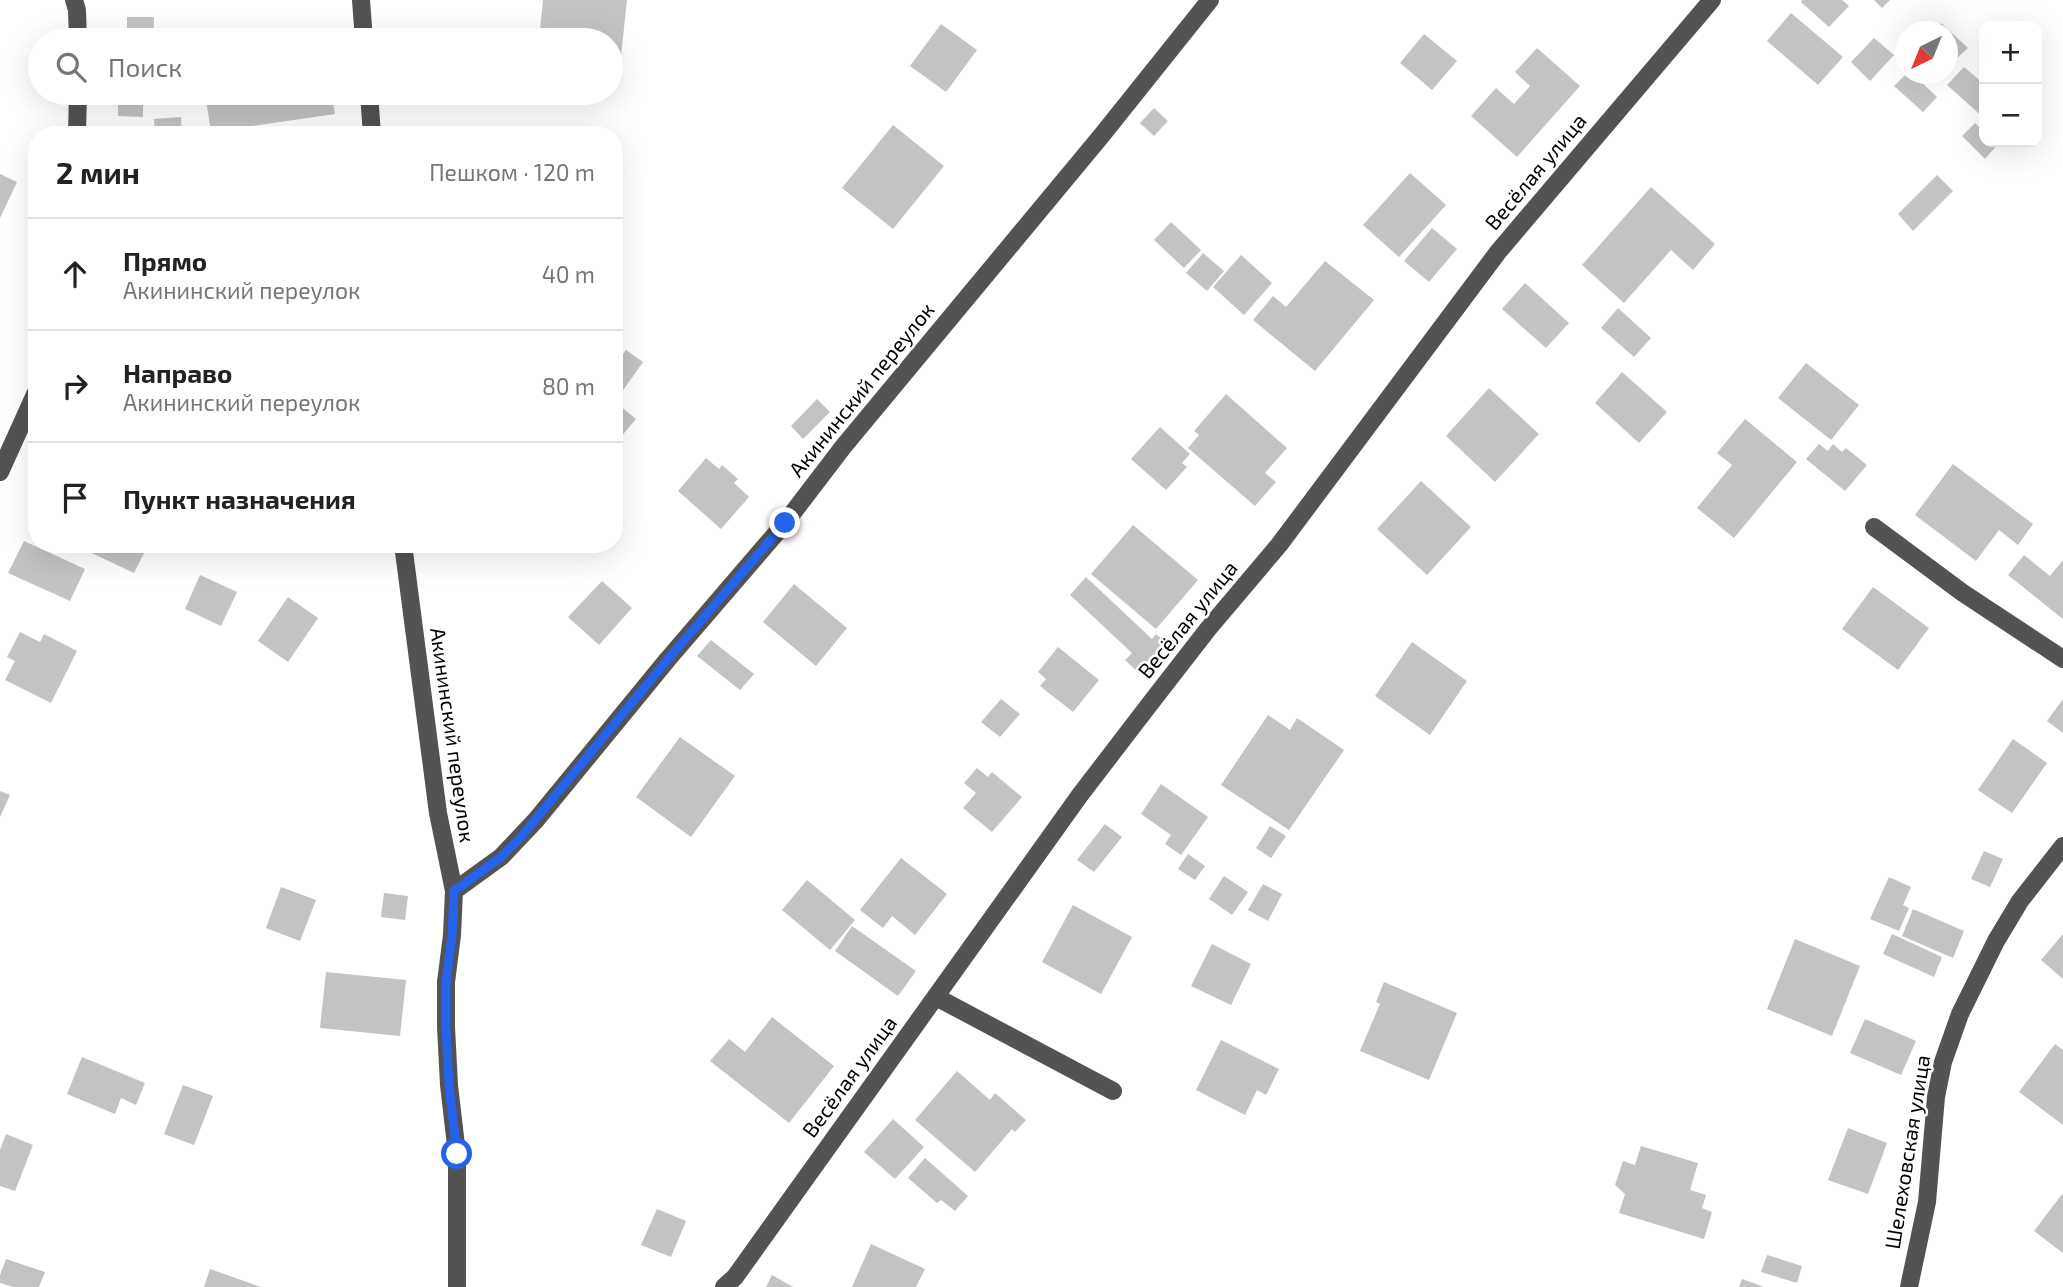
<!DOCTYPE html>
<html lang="ru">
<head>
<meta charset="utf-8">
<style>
  body { margin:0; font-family:"Exo 2",sans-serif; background:#f6f6f6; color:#222 }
  .controls { position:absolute; right:21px; top:21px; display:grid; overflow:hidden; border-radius:14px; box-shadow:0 7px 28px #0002 }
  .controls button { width:63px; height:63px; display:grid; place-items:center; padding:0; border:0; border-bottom:2px solid #e0e0e0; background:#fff; color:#222; font:35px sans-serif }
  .compass { position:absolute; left:1895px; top:21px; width:63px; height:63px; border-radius:50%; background:#fff; box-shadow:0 7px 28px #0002; rotate:223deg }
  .stop { position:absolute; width:21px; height:21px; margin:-16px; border:5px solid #2563eb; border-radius:50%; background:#fff }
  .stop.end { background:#2563eb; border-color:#fff; box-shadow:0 2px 7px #0008 }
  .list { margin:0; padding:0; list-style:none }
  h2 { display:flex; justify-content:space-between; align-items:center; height:91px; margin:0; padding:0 28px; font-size:30px }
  h2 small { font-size:23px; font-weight:400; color:#767676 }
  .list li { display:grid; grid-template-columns:46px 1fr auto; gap:21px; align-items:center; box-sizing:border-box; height:112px; padding:0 28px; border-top:2px solid #e0e0e0 }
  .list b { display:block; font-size:26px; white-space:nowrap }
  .list p { margin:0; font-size:23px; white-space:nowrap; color:#767676 }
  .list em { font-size:23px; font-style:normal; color:#767676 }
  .icon { flex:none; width:38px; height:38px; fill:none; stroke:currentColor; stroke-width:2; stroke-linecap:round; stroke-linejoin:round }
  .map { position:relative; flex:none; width:2063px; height:1287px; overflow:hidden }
  .search { position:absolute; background:#fff; box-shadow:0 7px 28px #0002; left:28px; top:28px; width:595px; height:77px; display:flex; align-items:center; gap:18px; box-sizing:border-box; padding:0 24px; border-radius:38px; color:#767676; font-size:26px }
  .panel { position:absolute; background:#fff; box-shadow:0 7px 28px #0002; left:28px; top:126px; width:595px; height:427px; border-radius:28px }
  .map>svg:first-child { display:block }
  .building { fill:#c3c3c3 }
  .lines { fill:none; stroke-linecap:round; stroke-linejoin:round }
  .minor { stroke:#535353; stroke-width:18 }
  .route { stroke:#2563eb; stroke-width:9 }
  .labels { text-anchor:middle; stroke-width:5; stroke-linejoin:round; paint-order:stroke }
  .street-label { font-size:21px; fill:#000; stroke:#fff }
</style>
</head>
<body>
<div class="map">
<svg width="2063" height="1287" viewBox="0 0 2063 1287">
  <rect width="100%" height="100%" fill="#fff"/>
  <g class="building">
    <path d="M 543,0 L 627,0 L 621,56 L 611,55 L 611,40 L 539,40 Z"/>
    <path d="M 1802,0 L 1842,0 L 1849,6 L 1829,27 L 1801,2 Z"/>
    <path d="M 1874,0 L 1890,0 L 1882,8 Z"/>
    <path d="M 1791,13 L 1843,57 L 1818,85 L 1767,41 Z"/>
    <path d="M 127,17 L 154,17 L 153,40 L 127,40 Z"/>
    <path d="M 1941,23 L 1968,48 L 1957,58 L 1948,49 L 1948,32 L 1934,32 Z"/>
    <path d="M 941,24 L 977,50 L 946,92 L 910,66 Z"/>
    <path d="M 1424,34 L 1457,61 L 1432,90 L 1400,63 Z"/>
    <path d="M 1874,38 L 1894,55 L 1870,81 L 1851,62 Z"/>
    <path d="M 1537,48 L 1580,86 L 1517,157 L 1471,116 L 1496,88 L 1514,104 L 1530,86 L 1515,72 Z"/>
    <path d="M 1964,67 L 1984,84 L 1984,118 L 1947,85 Z"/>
    <path d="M 1906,74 L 1913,74 L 1937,97 L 1923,112 L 1894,86 Z"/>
    <path d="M 118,93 L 143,93 L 143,117 L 118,116 Z"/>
    <path d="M 205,93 L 331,93 L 335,114 L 211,132 Z"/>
    <path d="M 1154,108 L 1168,121 L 1154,136 L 1140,123 Z"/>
    <path d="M 181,117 L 182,135 L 155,135 L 154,119 Z"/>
    <path d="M 1975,123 L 1984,132 L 1984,142 L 1995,142 L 1998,144 L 1985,159 L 1962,136 Z"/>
    <path d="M 893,125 L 944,166 L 893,229 L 842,188 Z"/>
    <path d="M 467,128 L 522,133 L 522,135 L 466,135 Z"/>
    <path d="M 1410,173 L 1446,205 L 1399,257 L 1363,225 Z"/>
    <path d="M 0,174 L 17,182 L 0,218 Z"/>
    <path d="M 1937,175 L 1953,191 L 1913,231 L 1898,214 Z"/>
    <path d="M 1651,187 L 1715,244 L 1693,270 L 1671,250 L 1624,303 L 1582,265 Z"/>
    <path d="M 1171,222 L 1201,250 L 1184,268 L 1154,240 Z"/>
    <path d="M 1432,228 L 1457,249 L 1429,282 L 1404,261 Z"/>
    <path d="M 1203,253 L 1224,271 L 1207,291 L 1186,273 Z"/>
    <path d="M 1241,255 L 1272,283 L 1244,315 L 1213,287 Z"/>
    <path d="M 1325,261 L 1374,300 L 1315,371 L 1253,320 L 1273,296 L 1286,307 Z"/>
    <path d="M 1525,283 L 1569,323 L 1546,348 L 1502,309 Z"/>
    <path d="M 1618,308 L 1651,338 L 1634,357 L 1601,328 Z"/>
    <path d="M 626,350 L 643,362 L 621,393 L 614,388 L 614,366 Z"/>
    <path d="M 1806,363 L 1859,405 L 1831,440 L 1778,398 Z"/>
    <path d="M 1622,372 L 1667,412 L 1639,443 L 1595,403 Z"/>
    <path d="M 1489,388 L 1539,434 L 1495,482 L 1446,436 Z"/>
    <path d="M 1226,394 L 1287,448 L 1265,473 L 1276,482 L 1255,506 L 1188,448 L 1199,435 L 1194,431 Z"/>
    <path d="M 817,399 L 830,412 L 803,439 L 791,426 Z"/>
    <path d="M 614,401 L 636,419 L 614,445 Z"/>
    <path d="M 1745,419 L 1797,462 L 1734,538 L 1697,508 L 1732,465 L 1717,453 Z"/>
    <path d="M 1160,427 L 1190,454 L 1182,463 L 1187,467 L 1166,490 L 1131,459 Z"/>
    <path d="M 1819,444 L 1828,451 L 1833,444 L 1842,452 L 1846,448 L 1867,465 L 1845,491 L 1806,459 Z"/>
    <path d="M 706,458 L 719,469 L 722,465 L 738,479 L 734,483 L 749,497 L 721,529 L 678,491 Z"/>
    <path d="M 1953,464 L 2033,524 L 2018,545 L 1999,530 L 1976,561 L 1915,515 Z"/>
    <path d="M 1421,481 L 1471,527 L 1427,575 L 1377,529 Z"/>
    <path d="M 1133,525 L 1198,580 L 1156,629 L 1091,574 Z"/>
    <path d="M 24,541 L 85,569 L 70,601 L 8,573 Z"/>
    <path d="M 83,544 L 138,544 L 135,549 L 144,553 L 134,573 L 81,548 Z"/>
    <path d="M 2024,555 L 2050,576 L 2063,560 L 2063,619 L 2008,575 Z"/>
    <path d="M 200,575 L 237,592 L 221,626 L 185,609 Z"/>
    <path d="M 1086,577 L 1152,639 L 1156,634 L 1166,643 L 1138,672 L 1125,660 L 1132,653 L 1070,595 Z"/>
    <path d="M 602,581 L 632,608 L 599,645 L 568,617 Z"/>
    <path d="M 794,584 L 847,628 L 816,666 L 763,622 Z"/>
    <path d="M 1873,587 L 1929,628 L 1898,670 L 1842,629 Z"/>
    <path d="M 288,597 L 318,618 L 288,662 L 258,641 Z"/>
    <path d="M 20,632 L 40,642 L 44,634 L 77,651 L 51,703 L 5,680 L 15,661 L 7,657 Z"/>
    <path d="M 711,640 L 754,674 L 740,690 L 697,656 Z"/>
    <path d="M 1412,642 L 1467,681 L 1430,735 L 1375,696 Z"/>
    <path d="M 1058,647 L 1099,680 L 1073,712 L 1040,686 L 1046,679 L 1038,672 Z"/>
    <path d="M 1001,699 L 1020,714 L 1000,737 L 981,722 Z"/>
    <path d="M 2063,699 L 2063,733 L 2047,721 Z"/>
    <path d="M 1268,715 L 1290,730 L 1297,718 L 1344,750 L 1289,830 L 1221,785 Z"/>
    <path d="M 680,737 L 735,776 L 691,837 L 636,797 Z"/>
    <path d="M 2013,739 L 2047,763 L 2012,813 L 1978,790 Z"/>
    <path d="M 977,768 L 988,777 L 992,772 L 1022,797 L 992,832 L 963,808 L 976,793 L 964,783 Z"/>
    <path d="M 1161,784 L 1208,817 L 1181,855 L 1165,844 L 1171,835 L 1141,814 Z"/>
    <path d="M 0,791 L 10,795 L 0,817 Z"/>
    <path d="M 1105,824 L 1122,837 L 1094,872 L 1077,860 Z"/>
    <path d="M 1270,826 L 1286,836 L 1271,858 L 1256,848 Z"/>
    <path d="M 1984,851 L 2003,859 L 1990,887 L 1971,879 Z"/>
    <path d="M 1188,854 L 1205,866 L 1195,880 L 1178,869 Z"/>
    <path d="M 901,858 L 947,894 L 915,935 L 892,916 L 883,928 L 860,910 Z"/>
    <path d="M 1224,876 L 1248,892 L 1232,915 L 1209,899 Z"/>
    <path d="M 1889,877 L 1911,887 L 1903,905 L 1909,908 L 1899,931 L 1870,919 Z"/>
    <path d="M 807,880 L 855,920 L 830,950 L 782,910 Z"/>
    <path d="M 1263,884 L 1282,894 L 1268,921 L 1248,910 Z"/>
    <path d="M 281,887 L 316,900 L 300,941 L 266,928 Z"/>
    <path d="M 384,893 L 408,896 L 405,920 L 381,917 Z"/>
    <path d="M 1073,905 L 1132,937 L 1101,994 L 1042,962 Z"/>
    <path d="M 1913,909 L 1964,931 L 1953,958 L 1902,936 Z"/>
    <path d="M 852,926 L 916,971 L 898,996 L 835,951 Z"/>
    <path d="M 1892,934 L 1942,957 L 1934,977 L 1883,954 Z"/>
    <path d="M 2063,934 L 2063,979 L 2041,960 Z"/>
    <path d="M 1795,939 L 1860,966 L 1832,1036 L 1767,1009 Z"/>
    <path d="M 1212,944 L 1251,964 L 1231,1005 L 1191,986 Z"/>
    <path d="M 326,972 L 406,980 L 400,1036 L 320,1028 Z"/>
    <path d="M 1384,982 L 1457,1013 L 1429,1080 L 1360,1051 L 1380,1004 L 1376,1002 Z"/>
    <path d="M 772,1017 L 834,1066 L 789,1123 L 710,1061 L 729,1039 L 745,1052 Z"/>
    <path d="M 1865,1019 L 1916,1041 L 1901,1075 L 1850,1053 Z"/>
    <path d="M 1221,1040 L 1279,1069 L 1266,1095 L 1257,1090 L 1245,1115 L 1196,1090 Z"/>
    <path d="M 2055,1044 L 2063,1050 L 2063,1125 L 2019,1092 Z"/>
    <path d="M 82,1057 L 145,1083 L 136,1105 L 121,1098 L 115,1114 L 67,1094 Z"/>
    <path d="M 957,1071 L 990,1100 L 995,1093 L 1026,1120 L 1015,1132 L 1012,1129 L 975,1172 L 915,1120 Z"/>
    <path d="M 183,1085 L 213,1096 L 194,1145 L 164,1134 Z"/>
    <path d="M 893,1119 L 924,1147 L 895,1179 L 864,1152 Z"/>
    <path d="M 1848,1128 L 1887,1143 L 1868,1194 L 1828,1180 Z"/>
    <path d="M 6,1134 L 33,1145 L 15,1191 L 0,1186 L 0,1150 Z"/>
    <path d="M 1641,1146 L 1698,1163 L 1690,1190 L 1706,1195 L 1702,1208 L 1712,1212 L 1704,1239 L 1619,1213 L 1625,1194 L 1615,1185 L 1623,1161 L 1635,1165 Z"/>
    <path d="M 925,1158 L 968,1196 L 955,1211 L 941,1200 L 937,1203 L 908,1178 Z"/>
    <path d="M 2063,1193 L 2063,1253 L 2034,1231 Z"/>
    <path d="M 657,1209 L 686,1221 L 671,1257 L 641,1245 Z"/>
    <path d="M 871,1244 L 925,1269 L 916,1287 L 852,1287 Z"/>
    <path d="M 1767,1255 L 1802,1266 L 1797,1283 L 1761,1272 Z"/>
    <path d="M 6,1259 L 45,1272 L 39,1287 L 13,1287 L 0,1283 L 0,1275 Z"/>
    <path d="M 210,1269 L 261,1287 L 204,1287 Z"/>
    <path d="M 772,1275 L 793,1287 L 766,1287 Z"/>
    <path d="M 1742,1279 L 1764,1287 L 1739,1287 Z"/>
  </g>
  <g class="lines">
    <g class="minor">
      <path d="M 74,0 L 77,10 L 78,40"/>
      <path d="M 361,0 L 364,40"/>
      <path d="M 369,93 L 372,135"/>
      <path d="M 77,135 L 78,93"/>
      <path d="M 0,472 L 37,390"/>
      <path d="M 1874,527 L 1963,593 L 2063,659"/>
      <path d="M 403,544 L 438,813 L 454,891 L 452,935 L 446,982 L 446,1027 L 449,1085 L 457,1154 L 457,1287"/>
      <path d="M 454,891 L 501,857 L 536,820 L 668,659 L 785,523 L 843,447 L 1102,135 L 1210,0"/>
      <path d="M 936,997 L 1113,1091"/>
      <path d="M 724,1287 L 735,1277 L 1080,795 L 1149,705 L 1208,629 L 1279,545 L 1498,252 L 1712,0"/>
      <path d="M 1909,1287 L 1927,1202 L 1936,1097 L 1943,1062 L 1960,1014 L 1996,941 L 2020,901 L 2063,846"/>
    </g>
  </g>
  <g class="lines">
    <path class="route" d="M 457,1154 L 449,1085 L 446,1027 L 446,982 L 452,935 L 454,891 L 501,857 L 520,838 L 668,659 L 785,523"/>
  </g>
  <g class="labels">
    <g class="street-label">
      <text transform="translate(1536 172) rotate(-50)" y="7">Весёлая улица</text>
      <text transform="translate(862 390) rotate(-51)" y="7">Акининский переулок</text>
      <text transform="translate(1188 620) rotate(-51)" y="7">Весёлая улица</text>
      <text transform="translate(452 735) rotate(82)" y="7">Акининский переулок</text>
      <text transform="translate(850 1077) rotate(-54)" y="7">Весёлая улица</text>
      <text transform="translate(1908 1152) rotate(-81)" y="7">Шелеховская улица</text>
    </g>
  </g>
</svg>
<div class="controls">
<button>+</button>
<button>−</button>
</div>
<svg class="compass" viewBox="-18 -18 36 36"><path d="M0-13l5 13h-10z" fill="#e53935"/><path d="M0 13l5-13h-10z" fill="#767676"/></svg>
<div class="stop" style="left:457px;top:1154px"></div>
<div class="stop end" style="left:785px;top:523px"></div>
<div class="search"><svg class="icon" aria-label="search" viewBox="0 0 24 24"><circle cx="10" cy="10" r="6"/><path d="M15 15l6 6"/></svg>Поиск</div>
<section class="panel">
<h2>2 мин<small>Пешком · 120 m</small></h2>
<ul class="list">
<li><svg class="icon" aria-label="ahead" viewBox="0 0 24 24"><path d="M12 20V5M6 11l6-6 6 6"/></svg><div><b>Прямо</b><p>Акининский переулок</p></div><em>40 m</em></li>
<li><svg class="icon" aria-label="right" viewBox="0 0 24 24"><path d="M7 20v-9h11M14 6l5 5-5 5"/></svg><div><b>Направо</b><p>Акининский переулок</p></div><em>80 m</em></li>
<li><svg class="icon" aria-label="arrive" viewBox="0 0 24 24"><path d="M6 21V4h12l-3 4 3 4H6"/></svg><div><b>Пункт назначения</b></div></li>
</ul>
</section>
</div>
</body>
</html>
